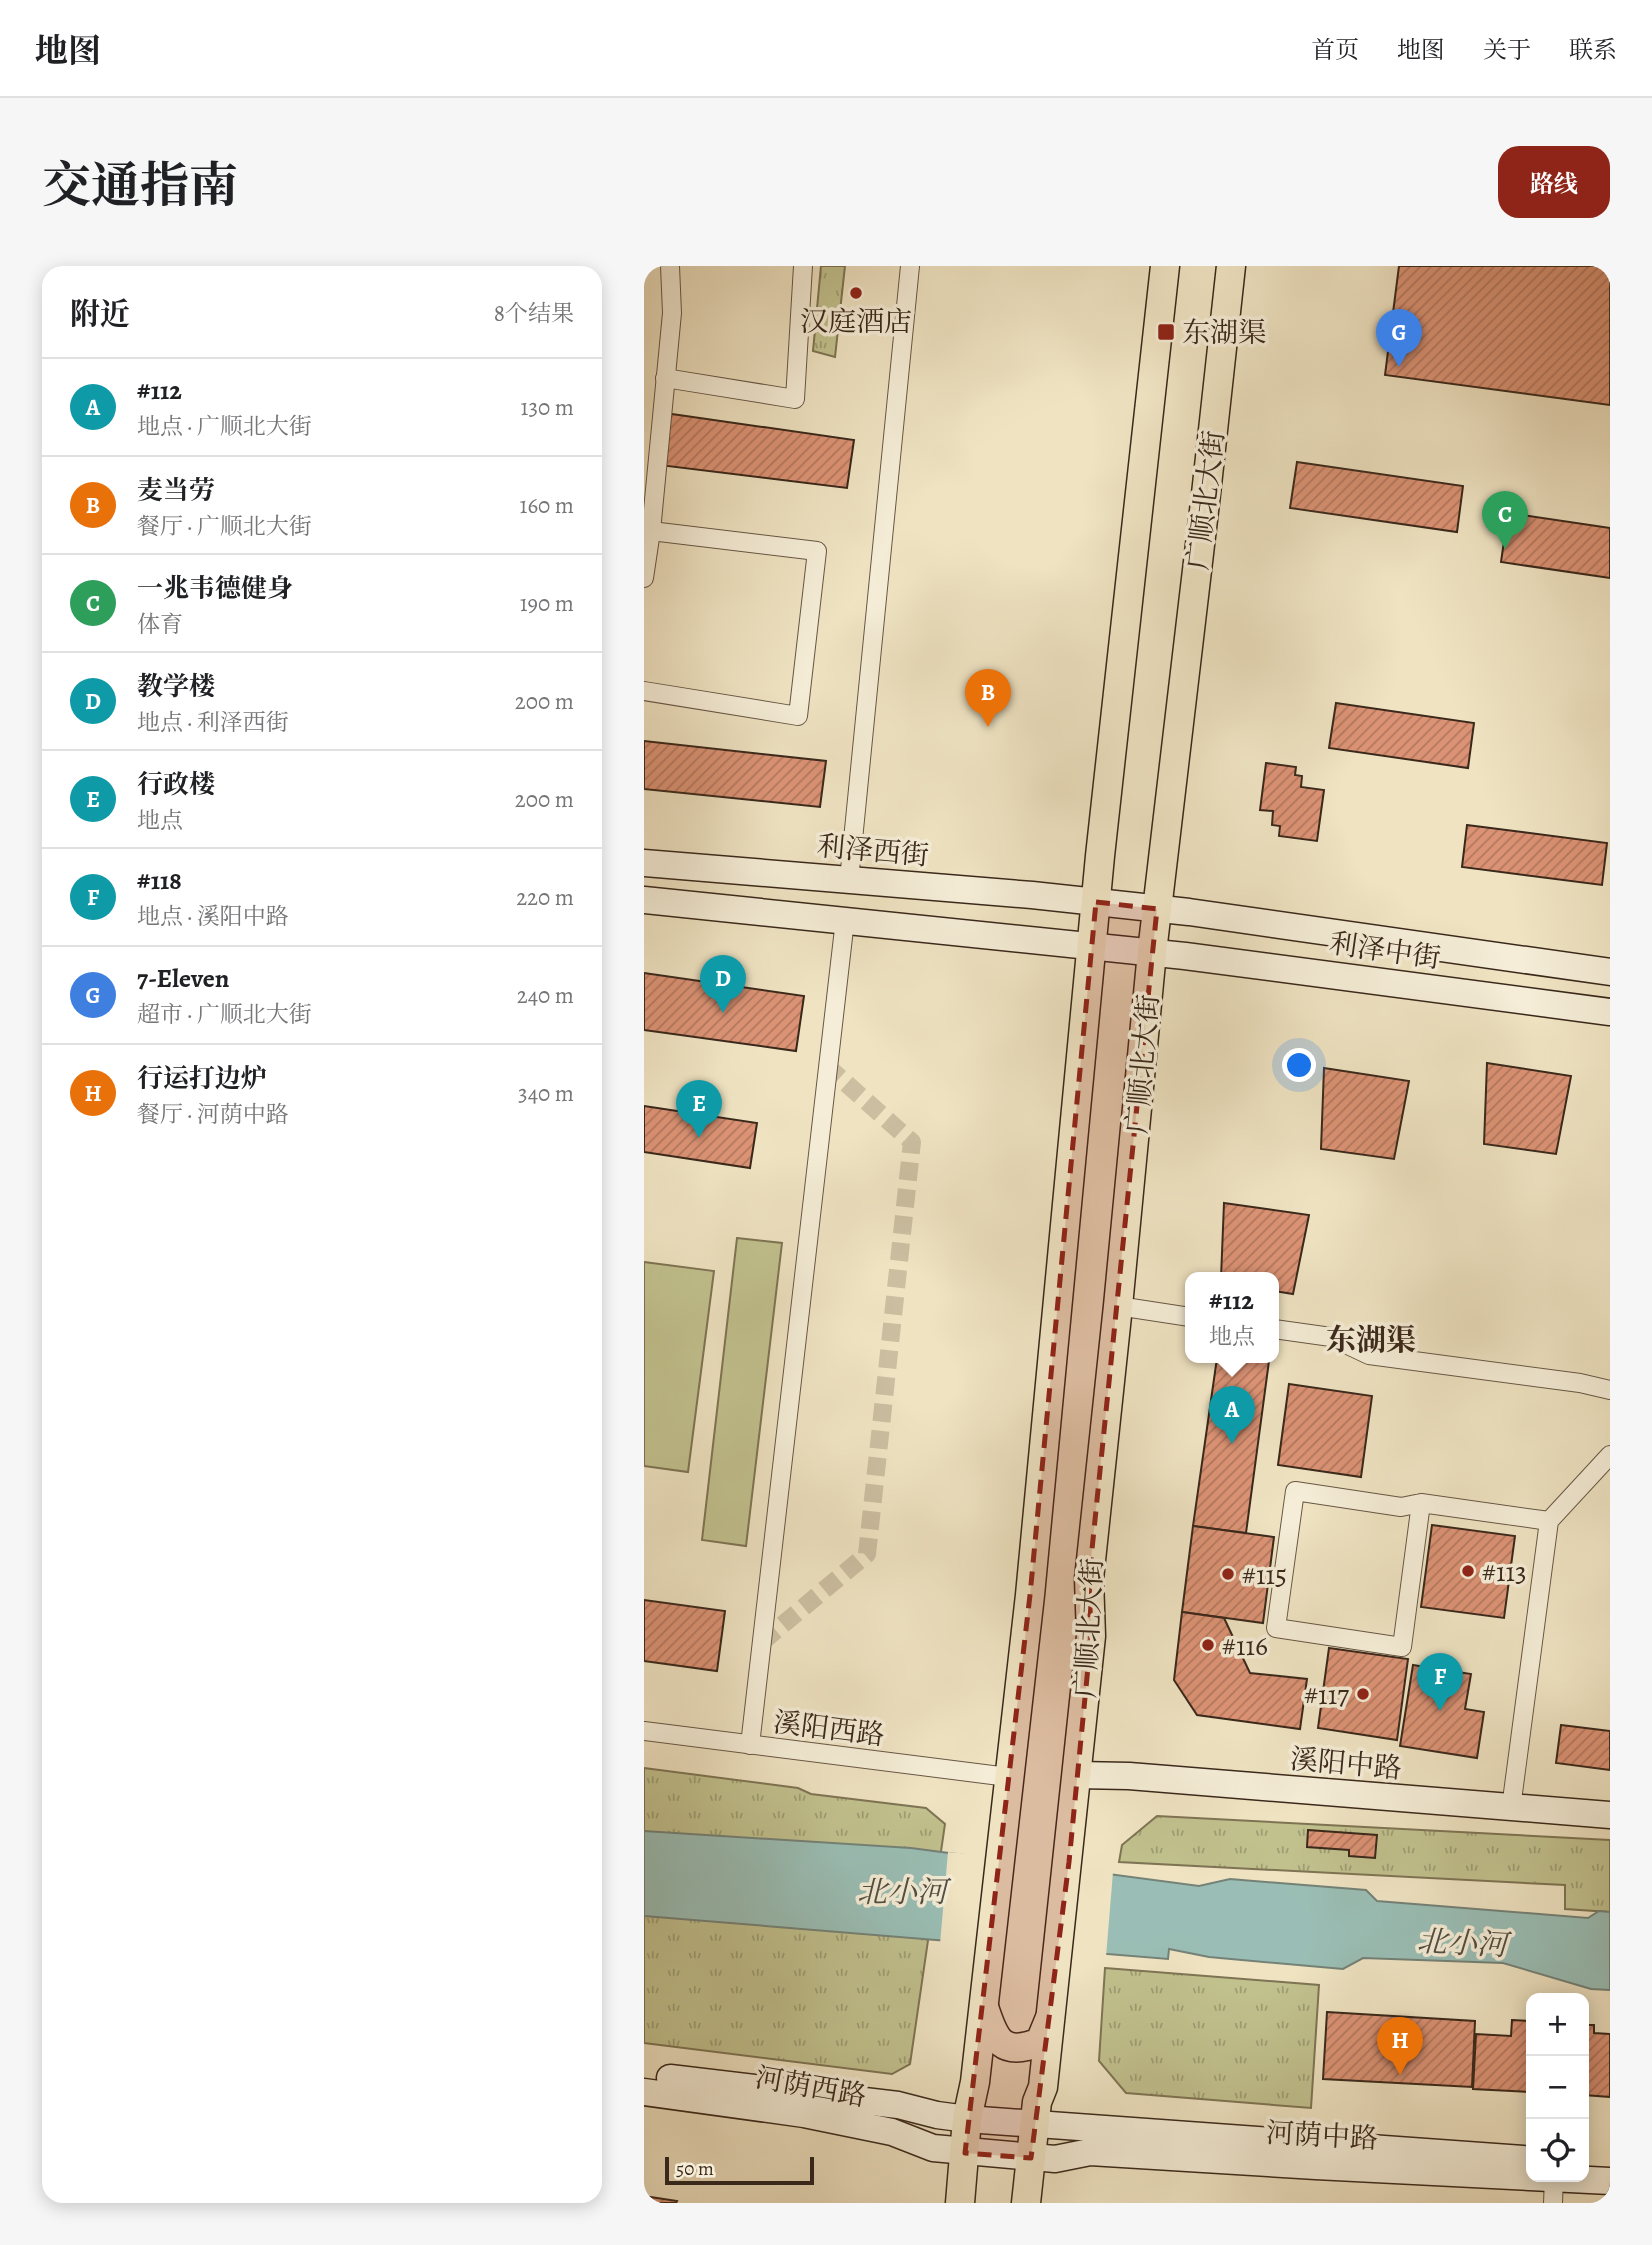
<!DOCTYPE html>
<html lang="zh">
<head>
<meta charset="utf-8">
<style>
  body { margin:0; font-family:Alegreya,"Noto Serif SC",serif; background:#f6f6f6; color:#202124 }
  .controls { position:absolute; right:21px; bottom:21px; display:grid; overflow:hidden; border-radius:14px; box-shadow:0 4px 18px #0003 }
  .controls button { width:63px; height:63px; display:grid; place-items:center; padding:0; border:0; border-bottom:2px solid #e0e0e0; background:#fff; color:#202124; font:35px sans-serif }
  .scale { position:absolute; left:21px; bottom:18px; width:149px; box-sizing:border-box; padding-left:7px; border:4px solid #3a281b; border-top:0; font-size:19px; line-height:24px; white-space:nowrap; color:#3a281b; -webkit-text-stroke:5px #f5edd7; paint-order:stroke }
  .you { position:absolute; left:656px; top:800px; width:24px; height:24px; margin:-18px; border:5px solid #fff; border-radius:50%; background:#1a73e8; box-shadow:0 0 0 10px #1a73e833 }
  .badge { display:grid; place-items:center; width:46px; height:46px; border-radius:50%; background:#8f2418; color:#fff; font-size:23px; font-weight:700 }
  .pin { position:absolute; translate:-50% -58px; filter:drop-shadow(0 2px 4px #0008) }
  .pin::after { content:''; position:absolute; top:37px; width:24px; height:21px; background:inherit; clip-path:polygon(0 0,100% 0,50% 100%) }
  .popup { position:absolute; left:541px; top:1006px; width:94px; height:91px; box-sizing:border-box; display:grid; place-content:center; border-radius:14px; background:#fff; filter:drop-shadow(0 2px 5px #0005); font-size:23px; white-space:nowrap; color:#757577 }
  .popup b { font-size:26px; color:#202124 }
  .popup::after { content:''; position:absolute; left:50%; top:100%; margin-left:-14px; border:14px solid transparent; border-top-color:#fff }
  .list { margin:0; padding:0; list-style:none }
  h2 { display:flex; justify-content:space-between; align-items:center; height:91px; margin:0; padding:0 28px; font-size:30px }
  h2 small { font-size:23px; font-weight:400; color:#757577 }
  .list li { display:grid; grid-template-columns:46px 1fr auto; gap:21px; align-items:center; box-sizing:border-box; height:98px; padding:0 28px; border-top:2px solid #e0e0e0 }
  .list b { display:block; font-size:26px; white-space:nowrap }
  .list p { margin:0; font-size:23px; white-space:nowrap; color:#757577 }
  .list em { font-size:23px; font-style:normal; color:#757577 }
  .icon { flex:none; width:38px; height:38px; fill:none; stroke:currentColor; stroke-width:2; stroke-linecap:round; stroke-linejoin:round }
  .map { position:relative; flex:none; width:966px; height:1937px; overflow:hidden; border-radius:21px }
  header { display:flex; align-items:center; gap:42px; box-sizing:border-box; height:98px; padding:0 35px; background:#fff; border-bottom:2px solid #e0e0e0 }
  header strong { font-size:33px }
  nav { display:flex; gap:38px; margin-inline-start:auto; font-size:24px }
  .intro { display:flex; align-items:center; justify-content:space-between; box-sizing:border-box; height:168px; padding:0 42px }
  h1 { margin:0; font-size:49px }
  .button { padding:18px 32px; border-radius:21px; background:#8f2418; color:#fff; font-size:24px; font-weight:700 }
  main { display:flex; gap:42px; padding:0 42px }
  aside { flex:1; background:#fff; border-radius:21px; box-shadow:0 4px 18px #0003 }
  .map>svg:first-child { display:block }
  .park { fill:url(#park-tufts); stroke:#7e7454; stroke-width:2 }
  .garden { fill:#c1c18e; stroke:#7e7454; stroke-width:2 }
  .water { fill:#9abeb5; stroke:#748277; stroke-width:2 }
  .pier { fill:#efe3c2 }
  .building { fill:url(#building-hatch); stroke:#3a281b; stroke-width:2 }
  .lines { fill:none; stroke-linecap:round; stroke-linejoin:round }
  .street-tunnel { stroke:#cbbea1; stroke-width:18; stroke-dasharray:18 9; stroke-linecap:butt }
  .street-casing { stroke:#675745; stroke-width:20 }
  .secondary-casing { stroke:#3a281b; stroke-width:29 }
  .primary-casing { stroke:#3a281b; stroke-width:31 }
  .street { stroke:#f5edd7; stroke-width:18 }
  .secondary { stroke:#f5edd7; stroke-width:26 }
  .primary { stroke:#efe3c2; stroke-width:28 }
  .marked { fill:#8f2418; fill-opacity:0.2; stroke:#8f2418; stroke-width:5; stroke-dasharray:14 9; stroke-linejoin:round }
  .poi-dot { fill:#8f2418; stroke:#f5edd7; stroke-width:2.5 }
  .labels { text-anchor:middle; stroke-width:7; stroke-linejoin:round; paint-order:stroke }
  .poi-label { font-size:28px; fill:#3a281b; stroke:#f5edd7; text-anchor:start }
  .street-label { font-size:28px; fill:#3a281b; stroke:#f5edd7 }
  .neighbourhood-label { font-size:30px; font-weight:bold; fill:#3a281b; stroke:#f5edd7 }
  .water-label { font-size:30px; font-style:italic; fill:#524e42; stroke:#f5edd7 }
</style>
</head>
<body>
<header>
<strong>地图</strong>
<nav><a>首页</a><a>地图</a><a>关于</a><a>联系</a></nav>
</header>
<div class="intro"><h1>交通指南</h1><a class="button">路线</a></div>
<main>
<aside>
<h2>附近<small>8个结果</small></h2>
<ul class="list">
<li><span class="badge" style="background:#0f9aa8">A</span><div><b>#112</b><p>地点 · 广顺北大街</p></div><em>130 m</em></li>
<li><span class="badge" style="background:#e8710a">B</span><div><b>麦当劳</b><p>餐厅 · 广顺北大街</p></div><em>160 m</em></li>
<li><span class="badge" style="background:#2e9e5b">C</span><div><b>一兆韦德健身</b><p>体育</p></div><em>190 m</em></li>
<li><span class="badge" style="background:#0f9aa8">D</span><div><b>教学楼</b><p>地点 · 利泽西街</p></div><em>200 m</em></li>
<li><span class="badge" style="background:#0f9aa8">E</span><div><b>行政楼</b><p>地点</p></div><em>200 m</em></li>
<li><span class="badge" style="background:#0f9aa8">F</span><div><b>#118</b><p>地点 · 溪阳中路</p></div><em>220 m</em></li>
<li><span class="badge" style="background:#3f7fe0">G</span><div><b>7-Eleven</b><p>超市 · 广顺北大街</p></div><em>240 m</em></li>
<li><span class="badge" style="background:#e8710a">H</span><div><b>行运打边炉</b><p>餐厅 · 河荫中路</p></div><em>340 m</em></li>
</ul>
</aside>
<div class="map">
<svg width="966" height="1937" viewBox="0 0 966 1937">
  <defs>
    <pattern id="park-tufts" width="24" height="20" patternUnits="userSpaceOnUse" patternTransform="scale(1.75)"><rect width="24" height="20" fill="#c1c18e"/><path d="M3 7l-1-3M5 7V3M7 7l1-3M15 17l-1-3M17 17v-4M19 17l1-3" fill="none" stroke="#9e9d73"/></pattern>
    <pattern id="building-hatch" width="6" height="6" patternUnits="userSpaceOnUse" patternTransform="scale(1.75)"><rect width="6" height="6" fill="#dc9375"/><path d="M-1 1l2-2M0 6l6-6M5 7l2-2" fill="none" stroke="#b3785f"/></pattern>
  </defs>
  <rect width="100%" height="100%" fill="#efe3c2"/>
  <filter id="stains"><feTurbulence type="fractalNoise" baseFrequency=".00286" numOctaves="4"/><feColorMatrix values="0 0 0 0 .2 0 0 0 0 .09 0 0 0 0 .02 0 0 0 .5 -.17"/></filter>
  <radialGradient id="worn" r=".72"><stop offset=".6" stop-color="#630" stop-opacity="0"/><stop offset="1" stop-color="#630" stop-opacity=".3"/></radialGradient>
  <g class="park">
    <path d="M 177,0 L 201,0 L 191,91 L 169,85 Z"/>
    <path d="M 0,1502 L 154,1522 L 167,1528 L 282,1542 L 301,1558 L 266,1798 L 248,1808 L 0,1777 Z"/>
    <path d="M 513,1550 L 966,1574 L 966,1646 L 921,1643 L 921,1619 L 475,1596 L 478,1579 Z"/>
    <path d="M 461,1702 L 675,1719 L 667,1842 L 482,1827 L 455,1795 Z"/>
  </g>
  <g class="garden">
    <path d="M 93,972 L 138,977 L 102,1280 L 58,1274 Z"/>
    <path d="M 0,996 L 70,1005 L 44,1206 L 0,1200 Z"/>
  </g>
  <path class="water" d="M 0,1565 L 267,1582 L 555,1620 L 586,1613 L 722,1624 L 733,1635 L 944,1652 L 955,1645 L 966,1646 L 966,1724 L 947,1723 L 859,1697 L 719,1692 L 699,1703 L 565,1691 L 525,1683 L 524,1693 L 0,1650 Z"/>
  <path class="pier" d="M 304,1586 L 358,1591 L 469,1606 L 462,1691 L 296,1678 Z"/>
  <g class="building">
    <path d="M 755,0 L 966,0 L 966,139 L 741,109 Z"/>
    <path d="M 21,147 L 210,174 L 203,222 L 15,199 Z"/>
    <path d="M 653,196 L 819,220 L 813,266 L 646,242 Z"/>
    <path d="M 864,247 L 966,262 L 966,312 L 857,296 Z"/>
    <path d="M 692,437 L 830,457 L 824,502 L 685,482 Z"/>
    <path d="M 0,475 L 182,495 L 176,541 L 0,523 Z"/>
    <path d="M 622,497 L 652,501 L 651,509 L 658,510 L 657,521 L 680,524 L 673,575 L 635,570 L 636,560 L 628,559 L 629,545 L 616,544 Z"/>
    <path d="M 823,559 L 963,577 L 958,619 L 818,601 Z"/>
    <path d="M 0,707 L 160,730 L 152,785 L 0,764 Z"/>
    <path d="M 843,797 L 927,810 L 912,888 L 840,878 Z"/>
    <path d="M 680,802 L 765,815 L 750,893 L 677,883 Z"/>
    <path d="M 0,840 L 113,857 L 106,902 L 0,886 Z"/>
    <path d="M 580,937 L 665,949 L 649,1028 L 630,1025 L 630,1012 L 577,1012 Z"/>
    <path d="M 573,1092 L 625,1095 L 602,1267 L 549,1260 Z"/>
    <path d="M 645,1118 L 728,1130 L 717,1211 L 634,1199 Z"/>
    <path d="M 788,1259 L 871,1270 L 860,1352 L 777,1341 Z"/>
    <path d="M 549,1260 L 630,1271 L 619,1357 L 538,1346 Z"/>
    <path d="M 0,1334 L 81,1345 L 73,1405 L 0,1395 Z"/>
    <path d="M 538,1346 L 580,1352 L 606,1407 L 663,1413 L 656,1463 L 553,1449 L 530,1414 Z"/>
    <path d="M 685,1382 L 764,1393 L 753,1474 L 674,1462 Z"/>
    <path d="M 769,1399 L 827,1408 L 821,1443 L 840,1446 L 833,1492 L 756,1480 Z"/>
    <path d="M 917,1459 L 966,1465 L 966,1504 L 912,1497 Z"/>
    <path d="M 664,1564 L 733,1569 L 731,1592 L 705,1590 L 705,1584 L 663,1581 Z"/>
    <path d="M 683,1746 L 831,1755 L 828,1821 L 679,1813 Z"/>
    <path d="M 868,1754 L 887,1755 L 887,1826 L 829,1823 L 832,1768 L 867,1770 Z"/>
    <path d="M 940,1759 L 950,1759 L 950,1767 L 966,1768 L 966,1831 L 940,1829 Z"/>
    <path d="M 0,1930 L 33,1935 L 32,1937 L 0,1937 Z"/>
  </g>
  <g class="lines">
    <path class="street-tunnel" d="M 118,1376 L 223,1288 L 268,876 L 185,802"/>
    <g class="street-casing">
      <g id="street">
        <path d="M 21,112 L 151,133 L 159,0"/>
        <path d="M 0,312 L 7,265 L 28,47 L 26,0"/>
        <path d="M 0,425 L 154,450 L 173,285 L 7,265"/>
        <path d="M 205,614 L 266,0"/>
        <path d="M 474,1040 L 546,1051"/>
        <path d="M 630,1063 L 687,1071 L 725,1089 L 936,1117 L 966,1124"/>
        <path d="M 777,1237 L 758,1381 L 632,1362 L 651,1225 L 757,1241 L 777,1237 L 905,1255"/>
        <path d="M 0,1465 L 364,1511"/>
        <path d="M 106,1479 L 201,654"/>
        <path d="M 867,1542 L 905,1255 L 966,1189"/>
        <path d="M 909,1937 L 910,1912"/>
      </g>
    </g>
    <g class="secondary-casing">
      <g id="secondary">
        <path d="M 0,597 L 388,629 L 545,646 L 966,706"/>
        <path d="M 0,634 L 541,690 L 966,746"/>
        <path d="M 433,1509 L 485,1510 L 966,1549"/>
        <path d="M 26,1812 L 254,1839 L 293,1849 L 323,1853 L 879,1893"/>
        <path d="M 0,1826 L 160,1848 L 248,1866 L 289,1882 L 411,1893 L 446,1886 L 672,1900 L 966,1915"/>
      </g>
    </g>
    <g class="primary-casing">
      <g id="primary">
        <path d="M 340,1741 C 351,1775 358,1791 396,1776 L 405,1754"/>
        <path d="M 316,1937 L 323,1853 L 331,1816 L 386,1329 L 456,590 L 521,0"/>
        <path d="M 382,1937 L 393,1836 L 399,1821 L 447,1370 L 445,1313 L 474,1040 L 508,686 L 562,228 L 587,0"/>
      </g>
    </g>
    <use href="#street" class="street"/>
    <use href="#secondary" class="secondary"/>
    <use href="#primary" class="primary"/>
  </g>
  <path class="marked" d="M 452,636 L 513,643 L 445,1313 L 447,1370 L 425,1596 L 387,1892 L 321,1887 L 386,1329 Z"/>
  <g class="poi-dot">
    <circle cx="212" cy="27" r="7"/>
    <rect x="513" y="57" width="18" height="18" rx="3.5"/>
    <circle cx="824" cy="1305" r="7"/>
    <circle cx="584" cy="1308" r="7"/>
    <circle cx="564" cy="1379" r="7"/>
    <circle cx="719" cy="1428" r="7"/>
  </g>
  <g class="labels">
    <g class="poi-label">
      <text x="212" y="65" text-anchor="middle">汉庭酒店</text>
      <text x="538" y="76">东湖渠</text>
      <text x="838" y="1315">#113</text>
      <text x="598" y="1318">#115</text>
      <text x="578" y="1389">#116</text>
      <text x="705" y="1438" text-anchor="end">#117</text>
    </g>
    <g class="street-label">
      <text transform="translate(561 234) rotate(-83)" y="10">广顺北大街</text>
      <text transform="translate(229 584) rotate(5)" y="10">利泽西街</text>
      <text transform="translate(741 684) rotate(8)" y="10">利泽中街</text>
      <text transform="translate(498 798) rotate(-85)" y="10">广顺北大街</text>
      <text transform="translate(444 1362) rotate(-87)" y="10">广顺北大街</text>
      <text transform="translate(185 1462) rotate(7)" y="10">溪阳西路</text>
      <text transform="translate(702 1497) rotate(5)" y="10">溪阳中路</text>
      <text transform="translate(167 1820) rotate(10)" y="10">河荫西路</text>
      <text transform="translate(678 1869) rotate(3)" y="10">河荫中路</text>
    </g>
    <g class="neighbourhood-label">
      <text x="727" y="1084">东湖渠</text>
    </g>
    <g class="water-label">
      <text x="258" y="1636">北小河</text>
      <text transform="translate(818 1677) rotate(3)" y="10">北小河</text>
    </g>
  </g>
  <rect width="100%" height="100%" filter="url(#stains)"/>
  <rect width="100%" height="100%" fill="url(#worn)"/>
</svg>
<div class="controls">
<button>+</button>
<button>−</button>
<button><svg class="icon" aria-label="locate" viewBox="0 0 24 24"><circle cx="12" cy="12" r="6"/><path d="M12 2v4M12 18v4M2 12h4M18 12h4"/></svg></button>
</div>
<div class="scale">50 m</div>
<div class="you"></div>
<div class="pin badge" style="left:588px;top:1178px;background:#0f9aa8">A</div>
<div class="popup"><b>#112</b>地点</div>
<div class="pin badge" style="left:344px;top:461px;background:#e8710a">B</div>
<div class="pin badge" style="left:861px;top:283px;background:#2e9e5b">C</div>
<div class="pin badge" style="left:79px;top:747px;background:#0f9aa8">D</div>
<div class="pin badge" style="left:55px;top:872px;background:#0f9aa8">E</div>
<div class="pin badge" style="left:796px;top:1445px;background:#0f9aa8">F</div>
<div class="pin badge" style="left:755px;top:101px;background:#3f7fe0">G</div>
<div class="pin badge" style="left:756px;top:1809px;background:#e8710a">H</div>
</div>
</main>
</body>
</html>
